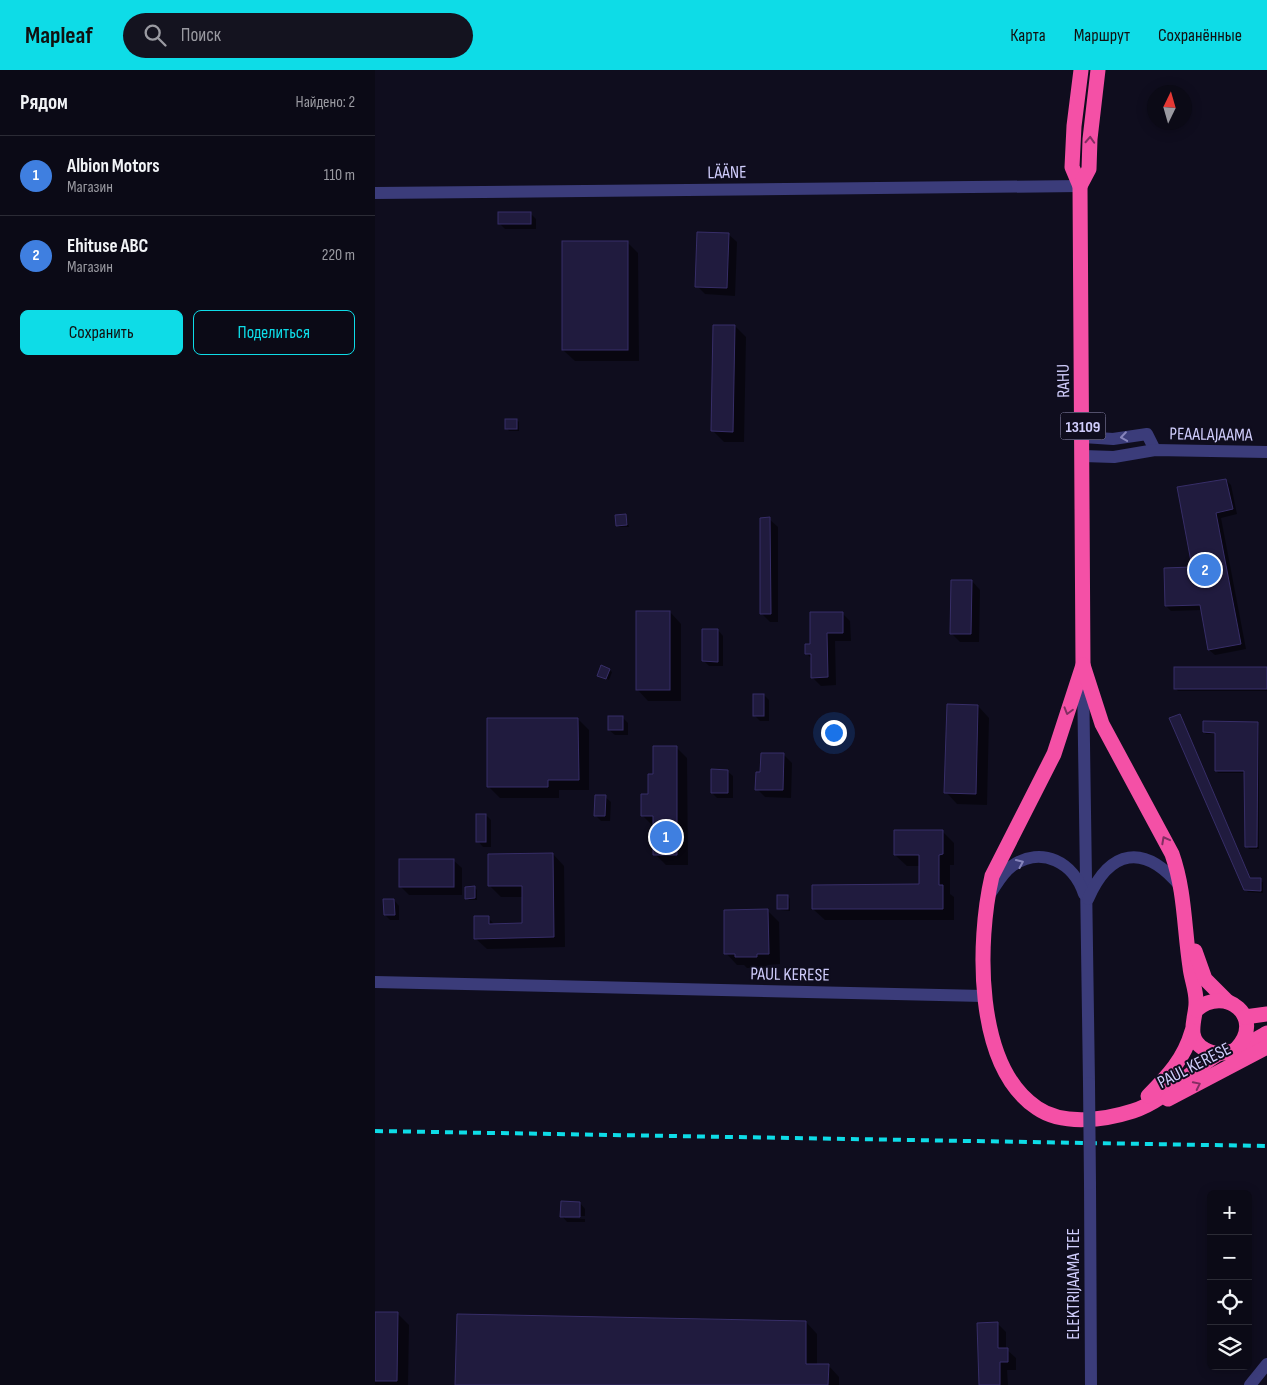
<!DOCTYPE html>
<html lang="ru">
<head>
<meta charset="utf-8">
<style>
  body { margin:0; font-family:"Sofia Sans Condensed",sans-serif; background:#14131f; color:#f1f3f6 }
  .controls { position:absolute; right:15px; bottom:15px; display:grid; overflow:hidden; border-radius:8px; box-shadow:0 2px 12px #0003 }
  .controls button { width:45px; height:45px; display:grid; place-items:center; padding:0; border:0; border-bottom:1px solid #2b2b35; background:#0b0a16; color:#f1f3f6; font:25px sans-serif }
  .compass { position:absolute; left:772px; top:15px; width:45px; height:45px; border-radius:50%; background:#0b0a16; box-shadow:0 2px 12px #0003; rotate:5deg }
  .you { position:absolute; left:458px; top:662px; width:18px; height:18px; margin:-12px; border:4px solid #fff; border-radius:50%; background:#1a73e8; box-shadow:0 0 0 8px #1a73e833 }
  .badge { display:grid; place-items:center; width:32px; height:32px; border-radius:50%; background:#0edce7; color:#fff; font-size:16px; font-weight:700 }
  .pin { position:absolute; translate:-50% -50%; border:2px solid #fff; box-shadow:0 1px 5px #0006 }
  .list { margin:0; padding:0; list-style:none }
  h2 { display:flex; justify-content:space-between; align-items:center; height:65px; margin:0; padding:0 20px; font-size:21px }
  h2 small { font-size:16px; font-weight:400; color:#9a9aa1 }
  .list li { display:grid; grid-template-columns:32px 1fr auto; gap:15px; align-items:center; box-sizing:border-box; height:80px; padding:0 20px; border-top:1px solid #2b2b35 }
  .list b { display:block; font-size:19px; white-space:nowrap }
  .list p { margin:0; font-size:16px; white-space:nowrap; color:#9a9aa1 }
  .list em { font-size:16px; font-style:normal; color:#9a9aa1 }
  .actions { display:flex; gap:10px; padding:15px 20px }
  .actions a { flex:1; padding:11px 0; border:1px solid #0edce7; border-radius:8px; text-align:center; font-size:18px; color:#0edce7 }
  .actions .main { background:#0edce7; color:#111 }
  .icon { flex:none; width:28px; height:28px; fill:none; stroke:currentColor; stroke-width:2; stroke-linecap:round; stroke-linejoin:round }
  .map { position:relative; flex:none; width:892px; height:1315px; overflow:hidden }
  header { display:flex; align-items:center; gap:30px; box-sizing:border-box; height:70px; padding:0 25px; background:#0edce7; color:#111 }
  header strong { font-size:24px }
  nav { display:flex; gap:28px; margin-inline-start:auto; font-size:18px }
  .search { width:350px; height:45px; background:#14131f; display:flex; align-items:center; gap:12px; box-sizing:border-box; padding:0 18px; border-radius:28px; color:#9a9aa1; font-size:19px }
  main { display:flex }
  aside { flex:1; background:#0b0a16 }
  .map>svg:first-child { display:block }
  .shadow { fill:#0007 }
  .building { fill:#201b3e; stroke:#372e68 }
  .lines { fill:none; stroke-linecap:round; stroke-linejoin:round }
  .minor { stroke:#3b3c7a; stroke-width:12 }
  .highway { stroke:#f450a6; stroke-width:15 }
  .rail { stroke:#0edce7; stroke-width:4; stroke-dasharray:8 6; stroke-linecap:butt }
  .minor-bridge { stroke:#3b3c7a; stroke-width:12 }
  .oneway { stroke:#822e62 }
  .oneway2 { stroke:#8684bb }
  .labels { text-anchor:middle; stroke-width:4; stroke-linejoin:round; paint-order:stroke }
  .shield { fill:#0f0d1e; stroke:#9693b9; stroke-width:1 }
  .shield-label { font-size:16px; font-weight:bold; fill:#d0cdfc }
  .street-label { font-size:18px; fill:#d0cdfc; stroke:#0f0d1e }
</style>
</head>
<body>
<header>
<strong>Mapleaf</strong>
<div class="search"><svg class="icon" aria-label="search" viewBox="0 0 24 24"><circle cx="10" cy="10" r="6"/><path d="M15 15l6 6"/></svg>Поиск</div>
<nav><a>Карта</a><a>Маршрут</a><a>Сохранённые</a></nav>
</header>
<main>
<aside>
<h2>Рядом<small>Найдено: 2</small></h2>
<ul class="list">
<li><span class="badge" style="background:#3f7fe0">1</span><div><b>Albion Motors</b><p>Магазин</p></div><em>110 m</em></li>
<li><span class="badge" style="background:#3f7fe0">2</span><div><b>Ehituse ABC</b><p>Магазин</p></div><em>220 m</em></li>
</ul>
<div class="actions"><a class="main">Сохранить</a><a>Поделиться</a></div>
</aside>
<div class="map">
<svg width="892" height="1315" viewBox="0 0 892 1315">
  <rect width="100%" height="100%" fill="#0f0d1e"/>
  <g class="shadow">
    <path d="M 156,144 L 161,149 L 161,159 L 130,159 L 125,154 Z"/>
    <path d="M 353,164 L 362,172 L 360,226 L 330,224 L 322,216 Z"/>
    <path d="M 252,172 L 263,183 L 264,291 L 200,291 L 188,280 Z"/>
    <path d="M 360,256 L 371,267 L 369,372 L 349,372 L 338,361 Z"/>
    <path d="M 142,350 L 144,352 L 144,361 L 134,361 L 132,358 Z"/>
    <path d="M 851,410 L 856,415 L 862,444 L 846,448 L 871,579 L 840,585 L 834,580 L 827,540 L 796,541 L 791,536 L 819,498 Z"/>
    <path d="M 251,446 L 254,457 L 244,457 L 242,455 Z"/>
    <path d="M 394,449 L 403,457 L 403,552 L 395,552 L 387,544 Z"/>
    <path d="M 597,511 L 605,520 L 604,572 L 585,572 L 576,563 Z"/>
    <path d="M 295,542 L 306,554 L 306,631 L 273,631 L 262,619 Z"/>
    <path d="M 467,543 L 475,551 L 476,571 L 460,571 L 461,615 L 446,616 L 437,607 L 437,589 L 432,584 Z"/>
    <path d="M 343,560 L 348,566 L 348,596 L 334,596 L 329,591 Z"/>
    <path d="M 892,598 L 892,621 L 803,621 L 800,618 Z"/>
    <path d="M 234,600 L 237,602 L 234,610 L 224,605 Z"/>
    <path d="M 389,625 L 394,630 L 394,651 L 385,651 L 379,645 Z"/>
    <path d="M 603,636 L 614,648 L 612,735 L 582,734 L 571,722 Z"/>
    <path d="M 804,645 L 876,809 L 888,812 L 888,823 L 873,822 L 870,819 Z"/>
    <path d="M 248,648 L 253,653 L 253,665 L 240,665 L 234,660 Z"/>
    <path d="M 203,649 L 214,660 L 214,720 L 184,720 L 184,728 L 125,728 L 114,717 Z"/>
    <path d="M 882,653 L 884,656 L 884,779 L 874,779 L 872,776 L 870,703 L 843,703 L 841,700 L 841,664 L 831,664 L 829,662 Z"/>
    <path d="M 301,677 L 312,688 L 313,795 L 291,795 L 280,784 L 279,757 L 267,745 L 279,705 Z"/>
    <path d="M 408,684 L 417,693 L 416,728 L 390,727 L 382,719 L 386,703 Z"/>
    <path d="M 352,701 L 358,706 L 358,728 L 342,728 L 337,723 Z"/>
    <path d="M 230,727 L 236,732 L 235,751 L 226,751 L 221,746 Z"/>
    <path d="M 111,745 L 116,750 L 116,777 L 108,777 L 103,771 Z"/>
    <path d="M 568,762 L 579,773 L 579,795 L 575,795 L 575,824 L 579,827 L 579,850 L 450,850 L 438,839 L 546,816 L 546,796 L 532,796 L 520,785 Z"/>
    <path d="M 178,784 L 189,796 L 190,877 L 112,879 L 100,868 L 113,848 L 120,855 L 148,854 L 148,827 L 126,827 L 115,816 Z"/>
    <path d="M 78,790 L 87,798 L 87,825 L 34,825 L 25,816 Z"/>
    <path d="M 99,817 L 102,820 L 102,830 L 94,830 L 92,828 Z"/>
    <path d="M 413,826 L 415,829 L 415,841 L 406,840 L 404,838 Z"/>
    <path d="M 19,830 L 24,836 L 24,850 L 15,850 L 10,845 Z"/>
    <path d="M 393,841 L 404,852 L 405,894 L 392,895 L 393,898 L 372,898 L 369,895 L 362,895 L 351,883 Z"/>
    <path d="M 205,1133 L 210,1139 L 210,1146 L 190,1146 L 190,1148 L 210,1149 L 210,1152 L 192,1152 L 187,1146 Z"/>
    <path d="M 0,1243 L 22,1243 L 34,1255 L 33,1315 L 0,1315 Z"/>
    <path d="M 431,1252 L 442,1264 L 442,1295 L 453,1295 L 464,1307 L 464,1315 L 82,1315 Z"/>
    <path d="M 623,1254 L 631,1262 L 631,1279 L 641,1288 L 641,1300 L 632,1300 L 633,1315 L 605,1315 Z"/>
  </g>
  <g class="building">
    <rect x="123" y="142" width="33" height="12"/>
    <path d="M 322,162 L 354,163 L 352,218 L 320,217 Z"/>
    <rect x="187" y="171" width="66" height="109"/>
    <path d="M 338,255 L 360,255 L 358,362 L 336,361 Z"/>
    <rect x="130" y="349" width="12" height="10"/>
    <path d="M 851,409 L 858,439 L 841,443 L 866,574 L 833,580 L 825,535 L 790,536 L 789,498 L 817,497 L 802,417 Z"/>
    <path d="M 251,444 L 252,455 L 241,456 L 240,445 Z"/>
    <path d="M 395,447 L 396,544 L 385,544 L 385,448 Z"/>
    <path d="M 576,510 L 597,510 L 596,564 L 575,564 Z"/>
    <rect x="261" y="541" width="34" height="79"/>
    <path d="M 435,542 L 468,542 L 468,563 L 452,563 L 453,607 L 436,608 L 436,584 L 430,584 L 430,574 L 435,574 Z"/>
    <path d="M 327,559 L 343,559 L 343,592 L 327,591 Z"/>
    <path d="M 226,595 L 235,599 L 231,609 L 222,606 Z"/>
    <rect x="799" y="597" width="93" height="22"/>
    <rect x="378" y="624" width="11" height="22"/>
    <path d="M 572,634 L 603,635 L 601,724 L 569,723 Z"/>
    <path d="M 805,644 L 875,808 L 886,808 L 886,821 L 869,820 L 794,648 Z"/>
    <rect x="233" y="646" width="15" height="14"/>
    <path d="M 112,648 L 203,648 L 204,710 L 173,710 L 173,717 L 112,717 Z"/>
    <path d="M 828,651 L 883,652 L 882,777 L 870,777 L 869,701 L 840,701 L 840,663 L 828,662 Z"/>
    <path d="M 278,676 L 302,676 L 302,785 L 278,785 L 278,746 L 266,746 L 266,724 L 273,724 L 273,704 L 278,704 Z"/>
    <path d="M 386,683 L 409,683 L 408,720 L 380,720 L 381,702 L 385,702 Z"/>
    <path d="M 336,699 L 353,700 L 353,723 L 336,723 Z"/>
    <path d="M 220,725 L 231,725 L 230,746 L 219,746 Z"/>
    <rect x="101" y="744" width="10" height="28"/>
    <path d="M 519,760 L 568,760 L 568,784 L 564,785 L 564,815 L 568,815 L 568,839 L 437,839 L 437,815 L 544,814 L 544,785 L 519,785 Z"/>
    <path d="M 178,783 L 179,867 L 99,869 L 99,846 L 114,846 L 114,854 L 147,853 L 147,816 L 113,816 L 113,784 Z"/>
    <rect x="24" y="789" width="55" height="28"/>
    <path d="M 100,816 L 100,828 L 90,829 L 90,817 Z"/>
    <rect x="402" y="825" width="11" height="14"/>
    <path d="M 8,829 L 19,829 L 20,845 L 9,845 Z"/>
    <path d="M 393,839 L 394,884 L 382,884 L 382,887 L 360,887 L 360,884 L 349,884 L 349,840 Z"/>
    <path d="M 186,1131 L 205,1132 L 205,1147 L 185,1147 Z"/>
    <path d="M 0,1242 L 23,1242 L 22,1311 L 0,1311 Z"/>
    <path d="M 82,1244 L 431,1251 L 431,1294 L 454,1294 L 453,1315 L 80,1315 Z"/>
    <path d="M 623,1252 L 623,1278 L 633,1278 L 633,1292 L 625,1292 L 625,1315 L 604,1315 L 602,1253 Z"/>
  </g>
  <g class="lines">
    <g class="minor">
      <path d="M 0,123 L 705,116"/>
      <path d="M 708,367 L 738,369 L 772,364 L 780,380"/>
      <path d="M 708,386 L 739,387 L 780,380 L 892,382"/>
      <path d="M 708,606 L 714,1013"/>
      <path d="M 615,824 C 622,814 627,803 637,796 C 667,775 699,793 709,824"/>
      <path d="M 713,829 C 735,779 769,773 805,816"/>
      <path d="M 0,912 L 609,926"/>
      <path d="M 715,1114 L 716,1315"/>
      <path d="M 875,1315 L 892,1294"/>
    </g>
    <g class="highway">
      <path d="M 706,0 L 699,56 L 697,97 L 705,116 L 708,595 L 679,684 L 617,806 C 602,871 599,996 662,1038 C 688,1056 730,1050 758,1041 C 790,1031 815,1001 843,984"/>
      <path d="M 705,116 L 714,99 L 715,69 L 723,0"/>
      <path d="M 708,595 L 727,654 L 797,784 C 810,821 809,858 815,897 C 816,908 821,919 821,931 C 822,947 809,967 829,979 C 849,992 874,973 892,963"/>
      <path d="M 820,881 L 830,909 L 853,932"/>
      <path d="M 821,940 C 851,914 890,948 862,978"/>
      <path d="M 870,947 L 892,944"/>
      <path d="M 773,1026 C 793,1006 809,989 817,961"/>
      <path d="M 793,1029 L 892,977"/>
    </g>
    <path class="rail" d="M 0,1061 L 892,1076"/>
    <path class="minor-bridge" d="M 714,1013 L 715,1114"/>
  </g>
  <defs><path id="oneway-chevron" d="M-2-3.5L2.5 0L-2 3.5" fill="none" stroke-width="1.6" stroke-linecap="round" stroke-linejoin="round" transform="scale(1.25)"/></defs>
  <g class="oneway">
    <use href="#oneway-chevron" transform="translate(715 70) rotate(-87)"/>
    <use href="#oneway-chevron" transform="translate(693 641) rotate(106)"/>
    <use href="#oneway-chevron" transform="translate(790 770) rotate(-118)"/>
    <use href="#oneway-chevron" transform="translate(822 1015) rotate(-26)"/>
  </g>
  <g class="oneway2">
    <use href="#oneway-chevron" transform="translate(749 367) rotate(172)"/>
    <use href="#oneway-chevron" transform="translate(645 793) rotate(-24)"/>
  </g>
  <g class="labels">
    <rect class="shield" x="685.5" y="342.5" width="45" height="27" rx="4"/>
    <g class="shield-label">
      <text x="708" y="362">13109</text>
    </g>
    <g class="street-label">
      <text transform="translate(352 102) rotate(-1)" y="6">LÄÄNE</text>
      <text transform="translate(688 311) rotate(-91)" y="6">RAHU</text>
      <text transform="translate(836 364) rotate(1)" y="6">PEAALAJAAMA</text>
      <text transform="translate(415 904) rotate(1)" y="6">PAUL KERESE</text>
      <text transform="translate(819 995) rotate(-27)" y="6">PAUL KERESE</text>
      <text transform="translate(698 1214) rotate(-90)" y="6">ELEKTRIJAAMA TEE</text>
    </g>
  </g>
</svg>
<div class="controls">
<button>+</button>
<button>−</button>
<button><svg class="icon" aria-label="locate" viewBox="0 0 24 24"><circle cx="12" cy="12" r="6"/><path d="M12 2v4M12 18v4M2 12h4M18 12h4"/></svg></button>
<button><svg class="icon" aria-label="layers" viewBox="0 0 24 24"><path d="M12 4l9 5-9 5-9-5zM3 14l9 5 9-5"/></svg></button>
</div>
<svg class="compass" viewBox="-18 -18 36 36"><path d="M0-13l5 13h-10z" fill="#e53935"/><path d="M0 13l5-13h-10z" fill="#9a9aa1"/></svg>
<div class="you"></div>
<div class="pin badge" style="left:291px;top:767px;background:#3f7fe0">1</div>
<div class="pin badge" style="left:830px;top:500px;background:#3f7fe0">2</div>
</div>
</main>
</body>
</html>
